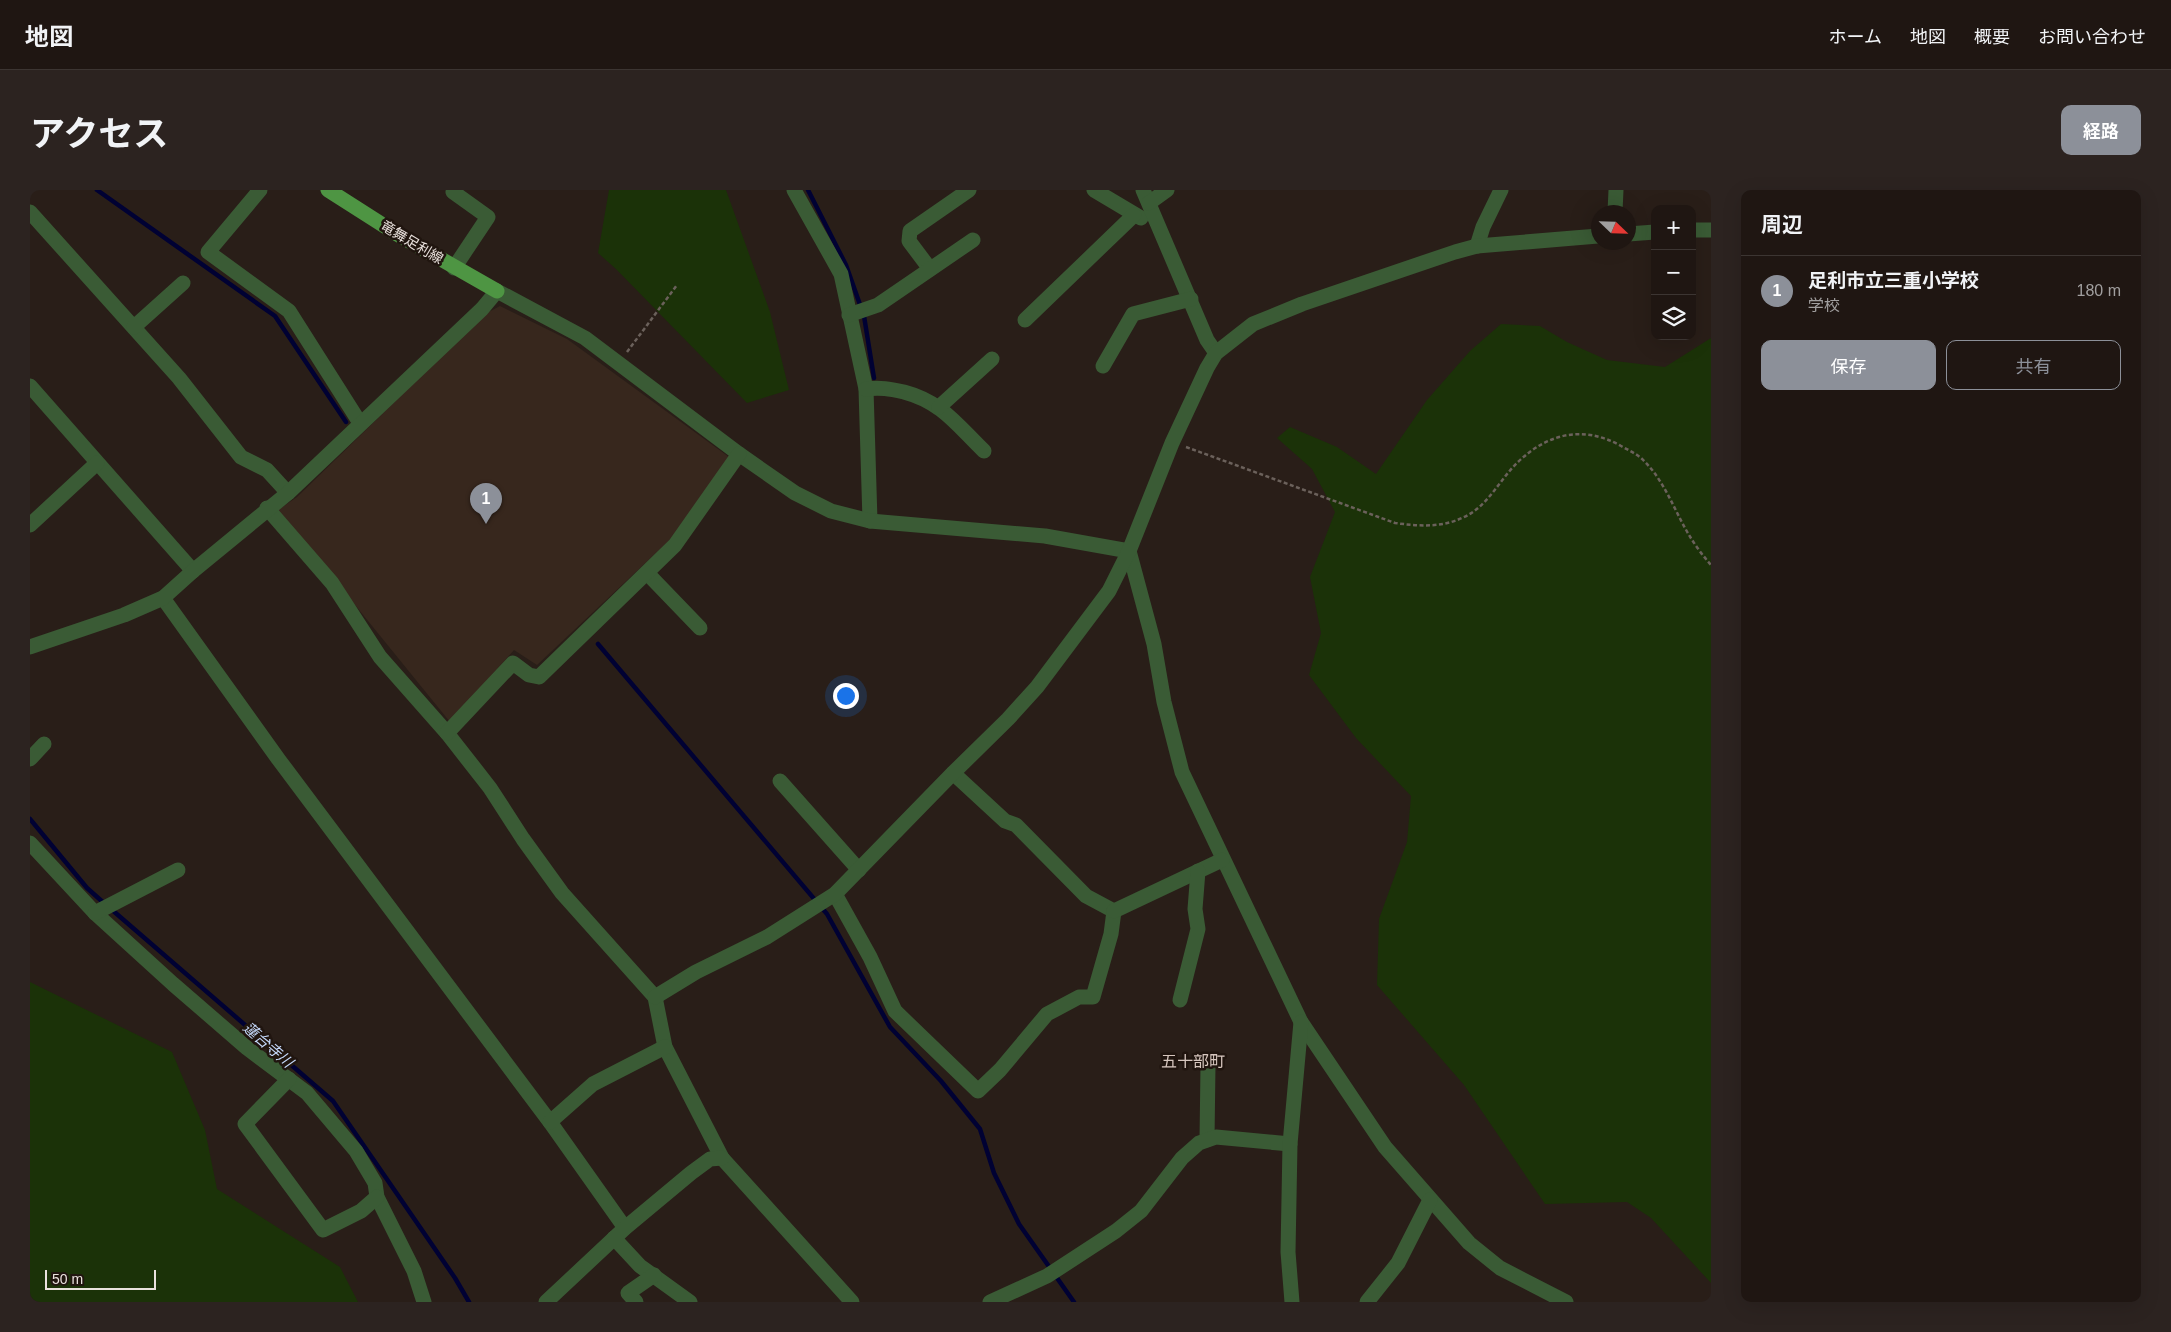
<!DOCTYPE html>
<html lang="ja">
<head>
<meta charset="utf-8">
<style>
  body { margin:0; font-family:Arial,"Noto Sans JP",sans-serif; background:#2c2320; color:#f1f3f6 }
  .controls { position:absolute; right:15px; top:15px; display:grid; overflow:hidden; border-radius:10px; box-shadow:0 5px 20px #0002 }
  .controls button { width:45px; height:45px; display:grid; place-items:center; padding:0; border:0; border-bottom:1px solid #3c3532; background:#1f1612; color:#f1f3f6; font:25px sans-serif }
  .compass { position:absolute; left:1561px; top:15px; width:45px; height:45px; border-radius:50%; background:#1f1612; box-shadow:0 5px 20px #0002; rotate:113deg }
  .scale { position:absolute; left:15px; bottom:12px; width:111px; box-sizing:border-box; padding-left:5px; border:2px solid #e9e1dd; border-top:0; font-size:14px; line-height:18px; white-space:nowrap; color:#e9e1dd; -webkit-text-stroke:4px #20150f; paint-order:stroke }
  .you { position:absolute; left:815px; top:505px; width:18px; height:18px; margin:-12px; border:4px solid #fff; border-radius:50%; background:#1a73e8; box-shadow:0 0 0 8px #1a73e833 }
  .badge { display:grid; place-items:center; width:32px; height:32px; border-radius:50%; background:#8c9099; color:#fff; font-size:16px; font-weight:700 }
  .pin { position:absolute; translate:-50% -41px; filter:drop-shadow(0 1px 2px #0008) }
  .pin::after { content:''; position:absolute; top:26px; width:18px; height:15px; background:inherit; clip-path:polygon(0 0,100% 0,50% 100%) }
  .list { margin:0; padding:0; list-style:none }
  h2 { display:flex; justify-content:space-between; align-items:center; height:65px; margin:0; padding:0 20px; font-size:21px }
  h2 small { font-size:16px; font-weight:400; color:#a19f9f }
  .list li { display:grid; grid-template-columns:32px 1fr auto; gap:15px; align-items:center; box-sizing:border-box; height:70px; padding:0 20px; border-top:1px solid #3c3532 }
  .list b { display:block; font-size:19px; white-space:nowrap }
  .list p { margin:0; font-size:16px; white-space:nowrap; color:#a19f9f }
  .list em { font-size:16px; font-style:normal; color:#a19f9f }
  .actions { display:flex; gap:10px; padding:15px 20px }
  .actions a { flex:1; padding:11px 0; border:1px solid #8c9099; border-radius:10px; text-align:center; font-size:18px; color:#8c9099 }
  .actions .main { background:#8c9099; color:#fff }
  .icon { flex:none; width:28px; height:28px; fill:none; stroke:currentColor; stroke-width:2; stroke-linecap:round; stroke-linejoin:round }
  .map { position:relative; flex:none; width:1681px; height:1112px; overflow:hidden; border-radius:10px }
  header { display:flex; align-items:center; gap:30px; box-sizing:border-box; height:70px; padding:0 25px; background:#1f1612; border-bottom:1px solid #3c3532 }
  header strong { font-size:24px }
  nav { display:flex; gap:28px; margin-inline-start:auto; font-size:18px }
  .intro { display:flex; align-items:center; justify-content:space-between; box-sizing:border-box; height:120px; padding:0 30px }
  h1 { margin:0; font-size:35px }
  .button { padding:12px 22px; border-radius:10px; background:#8c9099; color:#fff; font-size:18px; font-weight:700 }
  main { display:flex; gap:30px; padding:0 30px }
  aside { flex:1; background:#1f1612; border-radius:10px; box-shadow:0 5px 20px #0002 }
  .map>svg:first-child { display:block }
  .built { fill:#37271d }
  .green { fill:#1b3208 }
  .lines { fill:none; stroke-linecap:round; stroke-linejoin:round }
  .stream { stroke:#000133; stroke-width:4.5 }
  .path { stroke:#6b615b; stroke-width:2.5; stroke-dasharray:4 2.5; stroke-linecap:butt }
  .minor { stroke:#3a5b35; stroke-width:15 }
  .major { stroke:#4e9543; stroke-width:15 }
  .labels { text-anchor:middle; stroke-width:5; stroke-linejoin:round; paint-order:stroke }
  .street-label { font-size:14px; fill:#e9e1dd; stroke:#20150f }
  .water-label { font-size:15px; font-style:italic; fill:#c5d9fb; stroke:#20150f }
  .quarter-label { font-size:16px; fill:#d6c6be; stroke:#20150f }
</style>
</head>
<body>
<header>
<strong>地図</strong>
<nav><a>ホーム</a><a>地図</a><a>概要</a><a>お問い合わせ</a></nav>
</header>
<div class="intro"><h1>アクセス</h1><a class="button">経路</a></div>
<main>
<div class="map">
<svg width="1681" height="1112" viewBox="0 0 1681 1112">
  <rect width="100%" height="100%" fill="#291e18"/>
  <path class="built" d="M 470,116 L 537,149 L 699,267 L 642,348 L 507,475 L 484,460 L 420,532 L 248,320 L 267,307 L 455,124 Z"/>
  <g class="green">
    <path d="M 579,0 L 696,0 L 740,122 L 759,200 L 717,213 L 586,79 L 568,63 Z"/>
    <path d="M 1471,134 L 1510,136 L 1537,152 L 1577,170 L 1635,177 L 1681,148 L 1681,1093 L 1621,1028 L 1597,1012 L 1515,1014 L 1434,895 L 1347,795 L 1349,729 L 1377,652 L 1381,606 L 1326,548 L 1279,485 L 1291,443 L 1280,387 L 1305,322 L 1282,279 L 1247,248 L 1260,237 L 1307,257 L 1346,284 L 1397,210 L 1440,161 Z"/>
    <path d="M 0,792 L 142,862 L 175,940 L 187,999 L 310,1077 L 328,1112 L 0,1112 Z"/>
  </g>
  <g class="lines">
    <g class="stream">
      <path d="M 67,0 L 245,126 L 316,232"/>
      <path d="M 778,0 L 816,75 L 834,126 L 844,188"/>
      <path d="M 568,454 L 797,724 L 860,837 L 911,891 L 950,939 L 964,983 L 989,1034 L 1044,1112"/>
      <path d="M 0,629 L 57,698 L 75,714"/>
      <path d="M 81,719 L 303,911 L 425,1088 L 439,1112"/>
    </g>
    <g class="path">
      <path d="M 597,162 L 647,95"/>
      <path d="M 1156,257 L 1365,333 C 1388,336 1410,338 1432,328 C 1458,317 1469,290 1488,272 C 1518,243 1554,235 1591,256 C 1598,260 1605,263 1611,268 C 1634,289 1643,318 1659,345 C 1665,355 1673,366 1681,375"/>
    </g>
    <g class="minor">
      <path d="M 230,0 L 178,62 L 259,121 L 330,233"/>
      <path d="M 764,0 L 811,84 L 836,199 L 840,331"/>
      <path d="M 1064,0 L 1111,28"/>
      <path d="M 1113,0 L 1177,150 L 1186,163"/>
      <path d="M 1119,13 L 1137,0"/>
      <path d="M 0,22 L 149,188 L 211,267 L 237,280 L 258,303"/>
      <path d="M 1585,22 L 1586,0"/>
      <path d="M 1662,40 L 1681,40"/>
      <path d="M 1598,44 L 1625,42"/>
      <path d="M 1447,56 L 1453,37 L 1471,0"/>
      <path d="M 424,78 L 458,27 L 423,2 L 424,0"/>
      <path d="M 900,79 L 879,51 L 880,41 L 939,0"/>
      <path d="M 819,125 L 848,115 L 943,50"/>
      <path d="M 995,130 L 1104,25"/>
      <path d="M 104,137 L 153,93"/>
      <path d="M 1073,176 L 1103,124 L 1161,109"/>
      <path d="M 0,196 L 163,381"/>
      <path d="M 836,199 C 850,197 860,199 874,202 C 912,212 927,235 954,261"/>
      <path d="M 909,217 L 962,169"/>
      <path d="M 237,318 L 302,393 L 350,467 L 417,543 L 460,598 L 493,649 L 532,703 L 625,807 L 635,857 L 692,968 L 822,1112"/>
      <path d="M 0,335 L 67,273"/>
      <path d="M 1099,361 L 1124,454 L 1134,512 L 1152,582 L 1271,832 L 1355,957 L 1439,1053 L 1470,1078 L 1536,1112"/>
      <path d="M 617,383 L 670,438"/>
      <path d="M 133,408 L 249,570 L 520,932 L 595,1038"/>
      <path d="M 0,457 L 94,425 L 133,408 L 163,381 L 258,303 L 452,119 L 467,101 L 555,148 L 709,264 L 765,303 L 801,321 L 840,331 L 1015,346 L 1099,361"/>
      <path d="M 417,543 L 483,473 L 499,485 L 509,487 L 645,355 L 709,264"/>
      <path d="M 0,569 L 14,554"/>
      <path d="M 923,583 L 975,631 L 986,635 L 1056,706 L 1084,721"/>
      <path d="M 750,591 L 829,680"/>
      <path d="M 0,653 L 65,723 L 143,794 L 217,858 L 277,903 L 326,961 L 345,993 L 347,1007 L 384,1081 L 394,1112"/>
      <path d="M 805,704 L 840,767 L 865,821 L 948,901 L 970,880 L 1017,824 L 1049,807 L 1063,807 L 1081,744 L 1084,721"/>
      <path d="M 1084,721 L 1192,670"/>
      <path d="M 65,723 L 148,680"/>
      <path d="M 625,807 L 666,782 L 737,747 L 805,704 L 923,583 L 978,529 L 1007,497 L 1079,401 L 1099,361 L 1142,253 L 1177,178 L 1186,163 L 1223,134 L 1272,114 L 1425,62 L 1447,56 L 1568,46"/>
      <path d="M 1150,810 L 1168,739 L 1165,719 L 1168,681"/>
      <path d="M 259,889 L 215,934 L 293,1040 L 331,1021 L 347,1007"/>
      <path d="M 520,932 L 563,894 L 635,857"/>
      <path d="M 1177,950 L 1178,875"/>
      <path d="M 584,1048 L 610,1076 L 660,1112"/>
      <path d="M 516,1112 L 595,1038 L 661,983 L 680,969 L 692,968"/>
      <path d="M 606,1112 L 598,1103 L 624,1085"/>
      <path d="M 960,1112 L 1017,1086 L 1086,1041 L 1111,1021 L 1152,968 L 1169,953 L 1186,947 L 1260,954"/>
      <path d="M 1262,1112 L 1258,1062 L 1260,954 L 1271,832"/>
      <path d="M 1337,1112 L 1368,1073 L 1400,1010"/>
    </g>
    <path class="major" d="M 298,0 L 367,44 L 467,101"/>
  </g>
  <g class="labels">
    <g class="street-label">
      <text transform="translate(382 52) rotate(31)" y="5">竜舞足利線</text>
    </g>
    <g class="water-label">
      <text transform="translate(238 855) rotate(41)" y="5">蓮台寺川</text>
    </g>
    <g class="quarter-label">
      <text x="1163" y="877">五十部町</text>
    </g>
  </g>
</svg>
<div class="controls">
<button>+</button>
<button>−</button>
<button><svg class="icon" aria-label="layers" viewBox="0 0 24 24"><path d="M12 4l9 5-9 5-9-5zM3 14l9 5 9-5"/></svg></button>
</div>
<svg class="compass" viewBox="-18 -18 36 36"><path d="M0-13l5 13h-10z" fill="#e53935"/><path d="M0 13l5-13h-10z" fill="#a19f9f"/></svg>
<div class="scale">50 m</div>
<div class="you"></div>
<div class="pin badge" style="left:456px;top:334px">1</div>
</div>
<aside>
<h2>周辺<small></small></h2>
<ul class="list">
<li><span class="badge">1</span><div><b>足利市立三重小学校</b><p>学校</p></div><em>180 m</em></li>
</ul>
<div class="actions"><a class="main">保存</a><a>共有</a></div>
</aside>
</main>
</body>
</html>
